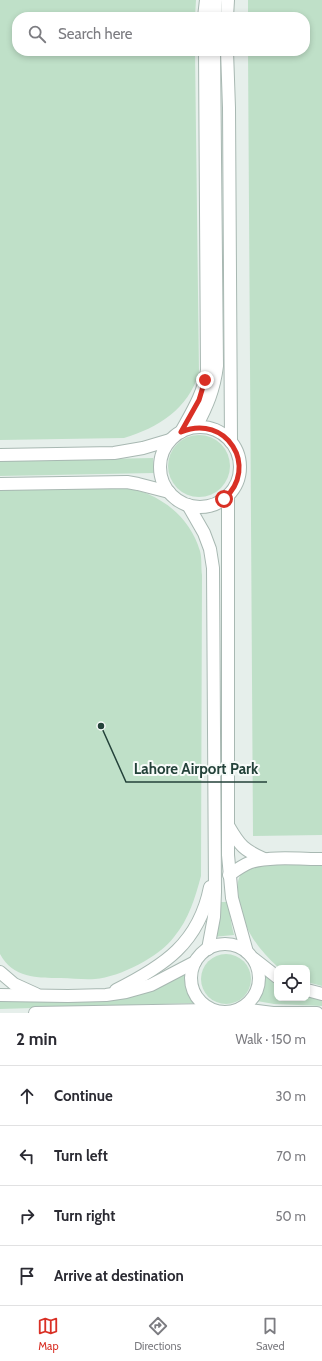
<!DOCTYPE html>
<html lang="en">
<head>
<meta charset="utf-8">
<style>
  body { margin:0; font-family:Cabin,sans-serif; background:#f7f7f7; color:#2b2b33 }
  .controls { position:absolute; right:12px; bottom:12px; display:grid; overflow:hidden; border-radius:8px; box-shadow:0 2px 6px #0003 }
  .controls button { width:36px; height:36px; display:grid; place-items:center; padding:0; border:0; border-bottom:1px solid #e1e1e2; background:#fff; color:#2b2b33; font:20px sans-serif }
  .stop { position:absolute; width:12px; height:12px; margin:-9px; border:3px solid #d93025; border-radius:50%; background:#fff }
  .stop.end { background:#d93025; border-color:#fff; box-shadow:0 1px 4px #0008 }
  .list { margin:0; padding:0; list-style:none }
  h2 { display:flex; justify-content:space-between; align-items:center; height:52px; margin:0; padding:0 16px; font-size:17px }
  h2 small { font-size:13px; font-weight:400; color:#7c7c81 }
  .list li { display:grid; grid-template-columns:26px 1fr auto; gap:12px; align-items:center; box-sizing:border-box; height:60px; padding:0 16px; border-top:1px solid #e1e1e2 }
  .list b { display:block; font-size:15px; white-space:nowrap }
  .list em { font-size:13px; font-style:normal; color:#7c7c81 }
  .icon { flex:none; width:22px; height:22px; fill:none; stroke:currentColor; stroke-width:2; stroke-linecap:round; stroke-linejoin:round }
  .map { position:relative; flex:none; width:322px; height:1013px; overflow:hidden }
  .search { position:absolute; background:#fff; box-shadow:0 2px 6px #0003; left:12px; right:12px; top:12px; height:44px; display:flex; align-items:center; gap:10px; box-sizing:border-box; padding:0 14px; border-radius:16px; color:#7c7c81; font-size:15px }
  .sheet { height:292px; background:#fff }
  nav { display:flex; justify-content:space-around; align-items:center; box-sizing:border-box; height:56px; border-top:1px solid #e1e1e2; background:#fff; font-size:11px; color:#7c7c81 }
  nav a { display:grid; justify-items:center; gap:2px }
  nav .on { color:#d93025 }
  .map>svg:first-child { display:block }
  .green { fill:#bfe0c8 }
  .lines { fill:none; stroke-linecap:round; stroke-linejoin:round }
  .minor-casing { stroke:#a8b8b2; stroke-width:14 }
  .minor { stroke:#fff; stroke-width:12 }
  .route { stroke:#d93025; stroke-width:5 }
  .leader { fill:none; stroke:#24423a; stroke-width:1.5 }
  .callout-dot { fill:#24423a; stroke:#f7fbf9; stroke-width:1.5 }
  .callout-label { font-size:15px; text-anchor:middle; font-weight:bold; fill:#24423a; stroke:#f7fbf9; stroke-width:4; stroke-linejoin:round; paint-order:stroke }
</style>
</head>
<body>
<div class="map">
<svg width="322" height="1013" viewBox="0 0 322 1013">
  <rect width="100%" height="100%" fill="#e6efeb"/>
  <g class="green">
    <path d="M 0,0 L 196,0 L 195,17 L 17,17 L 17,51 L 195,51 L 199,373 C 188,409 158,428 124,438 L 0,440 Z"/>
    <path d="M 248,0 L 322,0 L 322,835 L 253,836 L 248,51 L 305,51 L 305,17 L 248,17 Z"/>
    <circle cx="199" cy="466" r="31"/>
    <path d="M 153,458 L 154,473 L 0,476 L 0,461 Z"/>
    <path d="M 127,488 C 134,490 141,491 148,494 C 173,505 192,524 200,551 C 202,558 201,568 202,575 L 201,876 C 195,898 189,919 174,937 C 159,957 120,977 95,979 C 84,980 72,978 61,978 C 37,978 13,978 0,954 L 0,490 Z"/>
    <path d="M 322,861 L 322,986 L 307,982 L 307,968 L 279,968 C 257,948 243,929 239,899 C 237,883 236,878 248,865 Z"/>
    <path d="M 221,902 L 228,902 L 232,927 L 234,935 L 213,937 L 218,921 Z"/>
    <circle cx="226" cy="979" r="25"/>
    <path d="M 185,973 L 188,990 L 195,1003 L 0,1009 L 0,1002 L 85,1002 L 105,1000 Z"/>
    <path d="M 265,974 L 277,980 L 277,998 L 307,998 L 307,993 L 322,997 L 322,1006 L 274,1004 L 257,1001 L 262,992 Z"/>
  </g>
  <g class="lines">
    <g class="minor-casing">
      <g id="minor">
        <path d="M 204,17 L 206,0"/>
        <path d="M 215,17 L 216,0"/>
        <path d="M 227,17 L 228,0"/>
        <path d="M 227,51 L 229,108 L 231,442"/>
        <path d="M 196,427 C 207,406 214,390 217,366 L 214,51"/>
        <circle cx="200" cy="467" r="40"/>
        <path d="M 181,432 C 192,412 204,393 207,370 L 205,51"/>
        <path d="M 0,455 L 114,453 L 143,448 L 170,440"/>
        <path d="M 0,484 L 127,482 L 138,484 L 169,492"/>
        <path d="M 228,495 L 228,855 L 232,898 L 247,952"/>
        <path d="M 188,505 L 204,533 L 210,549 L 213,568 L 215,892 L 214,917 L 208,949"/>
        <path d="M 229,827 C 240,846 244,850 264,859"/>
        <path d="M 229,875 C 236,870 243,865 251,862 C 270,856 301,859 322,859"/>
        <circle cx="225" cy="978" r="34"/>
        <path d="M 254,959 L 277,977"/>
        <path d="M 0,972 L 14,984 L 36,994"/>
        <path d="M 116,990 C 164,966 199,943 210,887"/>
        <path d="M 307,990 L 322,994"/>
        <path d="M 0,995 L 68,996 L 106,995 L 126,992 L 151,985 L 195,962"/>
        <path d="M 241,1009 L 273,1013 L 317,1013"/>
        <path d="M 35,1013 L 211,1010"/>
      </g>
    </g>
    <use href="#minor" class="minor"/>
  </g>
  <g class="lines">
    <path class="route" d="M 205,380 L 199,400 L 181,432 C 226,413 260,467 224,499"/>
  </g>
  <path class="leader" d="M101 726L126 782H267"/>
  <circle class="callout-dot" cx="101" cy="726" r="4"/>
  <g class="callout-label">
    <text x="196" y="774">Lahore Airport Park</text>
  </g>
</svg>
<div class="controls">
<button><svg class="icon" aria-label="locate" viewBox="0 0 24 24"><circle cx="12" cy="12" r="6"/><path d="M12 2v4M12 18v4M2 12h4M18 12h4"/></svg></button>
</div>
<div class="stop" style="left:224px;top:499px"></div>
<div class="stop end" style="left:205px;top:380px"></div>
<div class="search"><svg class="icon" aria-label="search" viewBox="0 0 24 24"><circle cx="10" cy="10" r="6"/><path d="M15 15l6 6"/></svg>Search here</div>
</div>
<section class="sheet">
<h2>2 min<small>Walk · 150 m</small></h2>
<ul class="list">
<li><svg class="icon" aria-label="ahead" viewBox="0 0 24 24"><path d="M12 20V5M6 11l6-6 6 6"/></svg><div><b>Continue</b></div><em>30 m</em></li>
<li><svg class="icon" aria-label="left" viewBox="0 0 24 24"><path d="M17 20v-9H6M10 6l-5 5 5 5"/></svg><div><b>Turn left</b></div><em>70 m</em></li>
<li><svg class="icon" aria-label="right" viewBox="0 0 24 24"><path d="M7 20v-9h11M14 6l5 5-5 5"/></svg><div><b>Turn right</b></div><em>50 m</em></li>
<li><svg class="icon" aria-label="arrive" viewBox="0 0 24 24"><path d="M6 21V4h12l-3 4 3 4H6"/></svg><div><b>Arrive at destination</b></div></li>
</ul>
</section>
<nav>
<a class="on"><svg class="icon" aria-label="map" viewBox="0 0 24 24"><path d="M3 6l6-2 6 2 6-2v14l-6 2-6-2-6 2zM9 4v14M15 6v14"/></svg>Map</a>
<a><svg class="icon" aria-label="directions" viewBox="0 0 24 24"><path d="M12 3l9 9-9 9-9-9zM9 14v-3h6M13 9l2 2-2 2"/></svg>Directions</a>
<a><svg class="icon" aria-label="saved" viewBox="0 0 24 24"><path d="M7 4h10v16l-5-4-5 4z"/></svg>Saved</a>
</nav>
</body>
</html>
